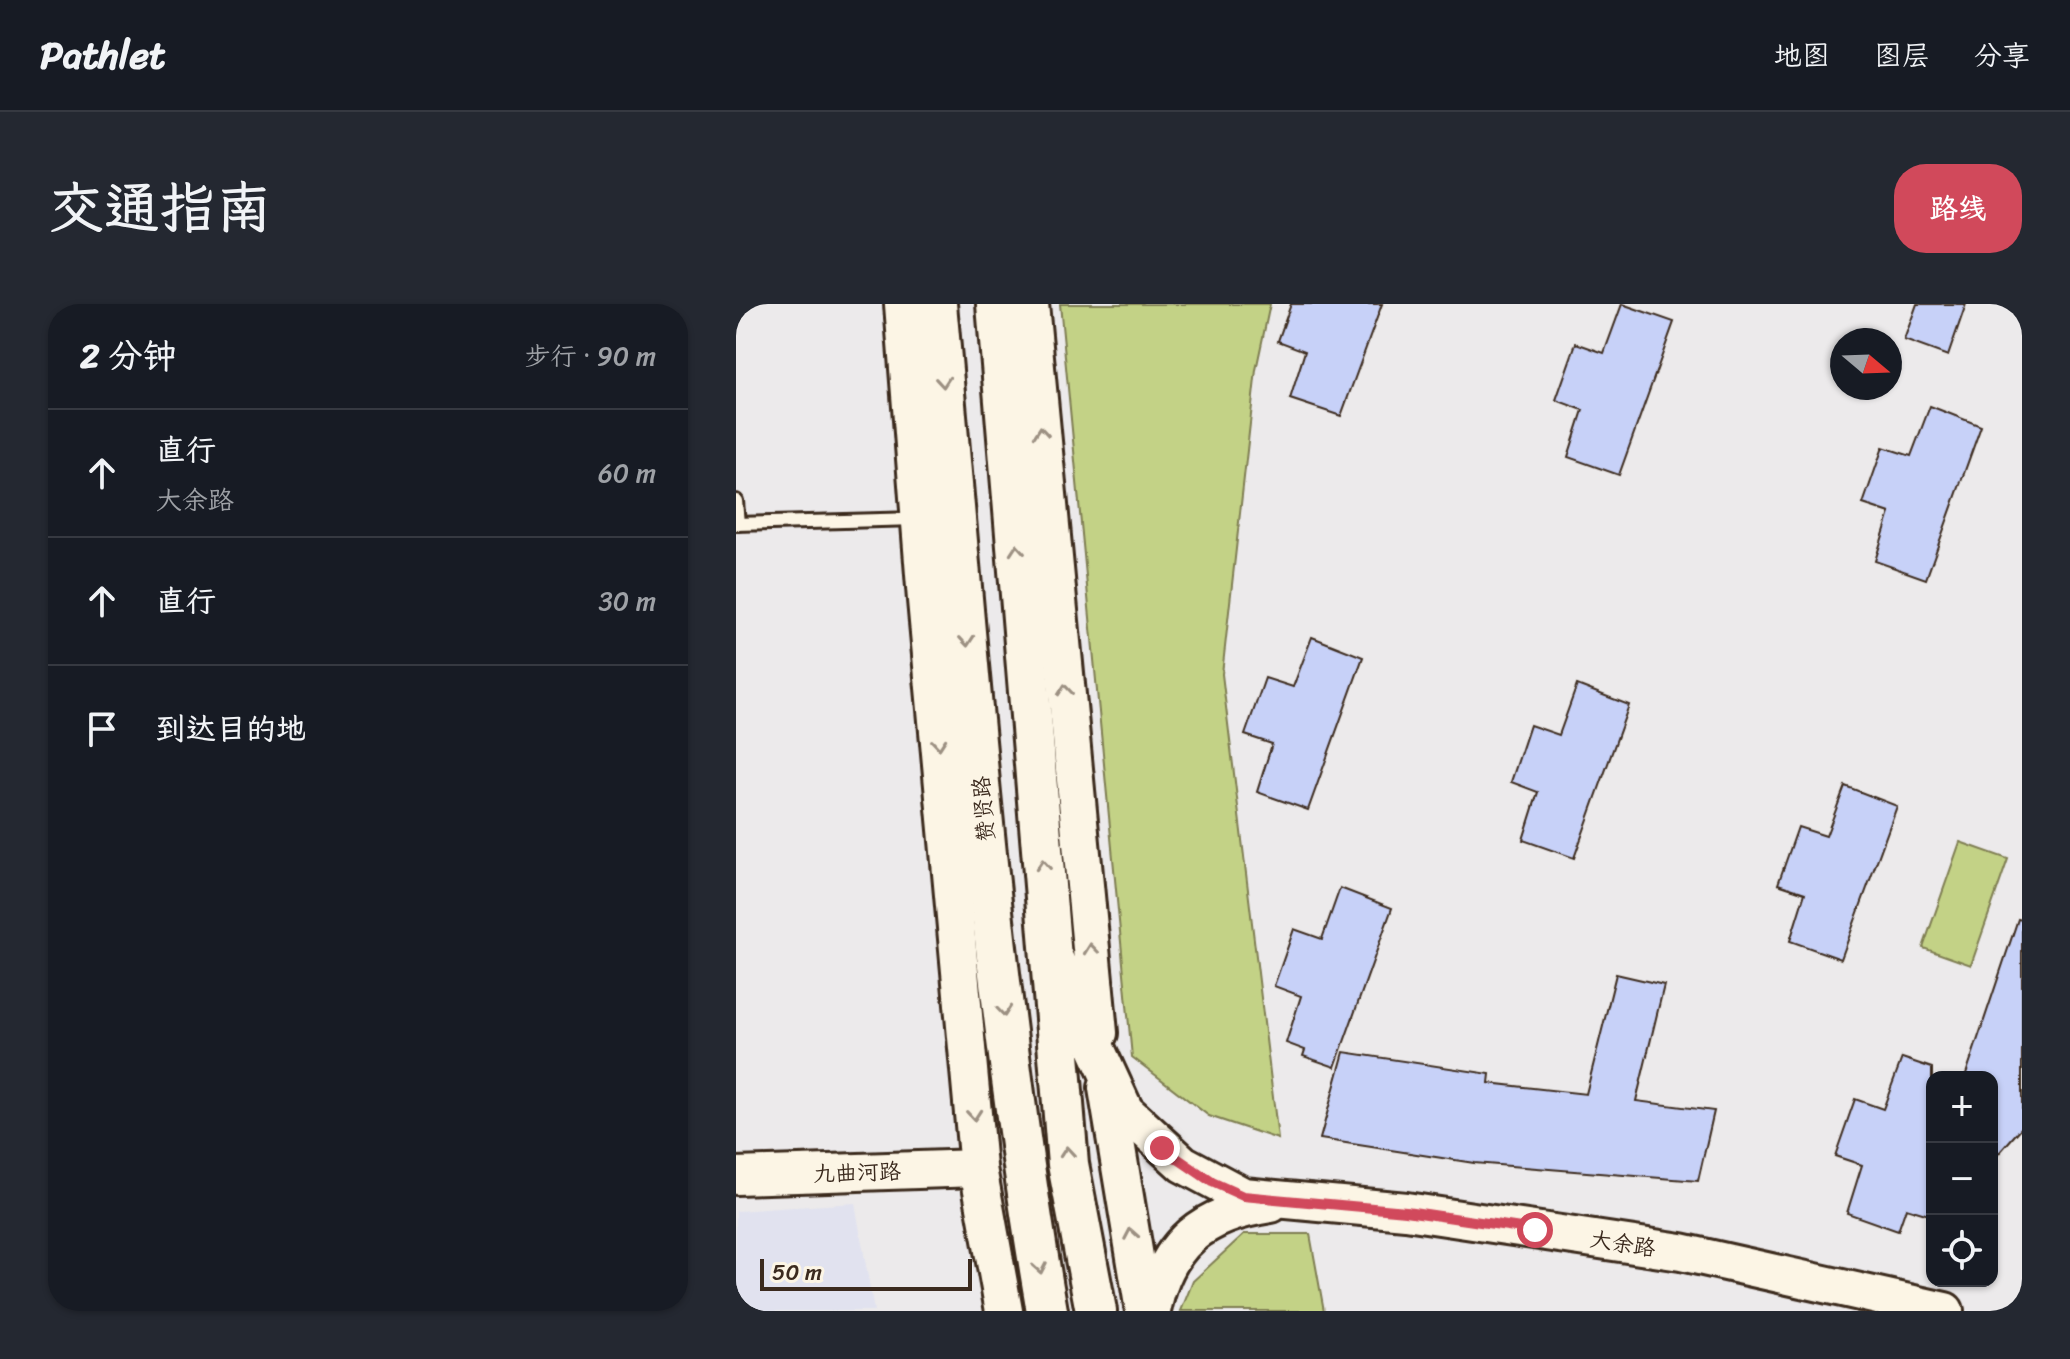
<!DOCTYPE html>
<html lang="zh">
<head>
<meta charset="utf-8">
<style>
  body { margin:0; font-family:Sriracha,"LXGW WenKai TC",sans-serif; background:#242831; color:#f1f3f6 }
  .controls { position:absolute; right:24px; bottom:24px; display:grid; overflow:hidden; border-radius:16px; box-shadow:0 2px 6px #0004 }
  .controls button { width:72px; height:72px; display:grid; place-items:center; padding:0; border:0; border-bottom:2px solid #363941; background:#171b24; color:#f1f3f6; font:40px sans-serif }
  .compass { position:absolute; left:1094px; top:24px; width:72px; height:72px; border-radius:50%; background:#171b24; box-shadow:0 2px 6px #0004; rotate:109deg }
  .scale { position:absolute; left:24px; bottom:20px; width:212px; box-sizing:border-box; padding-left:8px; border:4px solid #3b2a1e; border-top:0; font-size:22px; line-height:28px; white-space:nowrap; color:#3b2a1e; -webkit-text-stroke:6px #fcf5e5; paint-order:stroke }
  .stop { position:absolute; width:24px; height:24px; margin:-18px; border:6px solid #d1495b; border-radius:50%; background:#fff }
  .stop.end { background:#d1495b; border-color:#fff; box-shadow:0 2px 8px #0008 }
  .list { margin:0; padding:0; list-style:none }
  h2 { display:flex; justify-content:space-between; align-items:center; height:104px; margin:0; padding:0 32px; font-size:34px }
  h2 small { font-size:26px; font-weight:400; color:#9ea1a6 }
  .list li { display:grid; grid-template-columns:52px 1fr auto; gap:24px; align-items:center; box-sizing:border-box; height:128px; padding:0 32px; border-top:2px solid #363941 }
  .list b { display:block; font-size:30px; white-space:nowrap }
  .list p { margin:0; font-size:26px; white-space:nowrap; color:#9ea1a6 }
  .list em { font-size:26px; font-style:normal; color:#9ea1a6 }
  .icon { flex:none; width:44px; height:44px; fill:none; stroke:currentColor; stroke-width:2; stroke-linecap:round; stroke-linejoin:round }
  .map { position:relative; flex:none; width:1286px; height:1007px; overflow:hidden; border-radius:32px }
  header { display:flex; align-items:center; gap:48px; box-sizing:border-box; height:112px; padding:0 40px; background:#171b24; border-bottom:2px solid #363941 }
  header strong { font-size:38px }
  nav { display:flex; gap:44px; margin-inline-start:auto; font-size:28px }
  .intro { display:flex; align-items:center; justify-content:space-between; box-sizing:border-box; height:192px; padding:0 48px }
  h1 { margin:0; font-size:56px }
  .button { padding:20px 36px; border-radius:32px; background:#d1495b; color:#fff; font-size:28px; font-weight:700 }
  main { display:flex; gap:48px; padding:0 48px }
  aside { flex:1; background:#171b24; border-radius:32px; box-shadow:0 2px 6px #0004 }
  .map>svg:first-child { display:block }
  .built { fill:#e1e2ef }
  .green { fill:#c3d286; stroke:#7f7e52; stroke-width:2 }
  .building { fill:#c7d1f8; stroke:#3b2a1e; stroke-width:2 }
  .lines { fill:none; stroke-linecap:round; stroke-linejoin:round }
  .lane-casing { stroke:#3b2a1e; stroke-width:18 }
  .secondary-casing { stroke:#3b2a1e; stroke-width:42 }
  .primary-casing { stroke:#3b2a1e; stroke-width:46 }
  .lane { stroke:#fcf5e5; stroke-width:12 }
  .secondary { stroke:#fcf5e5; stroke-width:36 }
  .primary { stroke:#fcf5e5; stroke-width:40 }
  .oneway { stroke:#9c9082 }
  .route { stroke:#d1495b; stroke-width:10 }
  .labels { text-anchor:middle; stroke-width:6; stroke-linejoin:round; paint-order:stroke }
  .street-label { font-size:22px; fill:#3b2a1e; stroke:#fcf5e5 }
</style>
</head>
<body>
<header>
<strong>Pathlet</strong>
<nav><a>地图</a><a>图层</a><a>分享</a></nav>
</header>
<div class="intro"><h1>交通指南</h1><a class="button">路线</a></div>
<main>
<aside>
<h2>2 分钟<small>步行 · 90 m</small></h2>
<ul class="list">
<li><svg class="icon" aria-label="ahead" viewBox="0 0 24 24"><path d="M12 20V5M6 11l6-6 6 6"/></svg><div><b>直行</b><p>大余路</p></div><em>60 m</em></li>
<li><svg class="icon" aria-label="ahead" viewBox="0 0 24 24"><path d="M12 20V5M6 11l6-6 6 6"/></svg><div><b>直行</b></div><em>30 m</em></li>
<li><svg class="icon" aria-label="arrive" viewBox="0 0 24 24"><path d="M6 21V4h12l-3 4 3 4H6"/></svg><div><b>到达目的地</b></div></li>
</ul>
</aside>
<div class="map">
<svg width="1286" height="1007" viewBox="0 0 1286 1007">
  <rect width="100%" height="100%" fill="#eceaeb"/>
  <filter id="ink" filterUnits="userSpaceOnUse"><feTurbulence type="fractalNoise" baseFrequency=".0125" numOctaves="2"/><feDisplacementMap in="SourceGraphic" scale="16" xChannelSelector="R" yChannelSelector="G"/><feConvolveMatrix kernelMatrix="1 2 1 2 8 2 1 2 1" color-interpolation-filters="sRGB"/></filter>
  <g filter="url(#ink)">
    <path class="built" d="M 119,899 L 138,1007 L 0,1007 L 0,907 Z"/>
    <g class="green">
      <path d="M 324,0 L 534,0 L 520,66 L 486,370 L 542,835 L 473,812 L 396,753 Z"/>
      <path d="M 1224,538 L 1272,555 L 1235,661 L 1187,644 Z"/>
      <path d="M 508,930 L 574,930 L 588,1007 L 445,1007 L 457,977 Z"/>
    </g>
    <g class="building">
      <path d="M 555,0 L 646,0 L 605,112 L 554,95 L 569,47 L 542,37 Z"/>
      <path d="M 886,0 L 938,18 L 883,171 L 832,153 L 847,106 L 820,96 L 840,39 L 868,49 Z"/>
      <path d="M 1181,0 L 1230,0 L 1212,52 L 1168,36 Z"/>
      <path d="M 1194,102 L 1245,122 L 1190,275 L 1139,257 L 1154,209 L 1127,200 L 1147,143 L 1175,152 Z"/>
      <path d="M 576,333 L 627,353 L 572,506 L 521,488 L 536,440 L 509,431 L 529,374 L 557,383 Z"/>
      <path d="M 841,381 L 893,401 L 838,554 L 787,536 L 802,488 L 775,478 L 794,421 L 823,431 Z"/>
      <path d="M 1109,482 L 1161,502 L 1105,655 L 1054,637 L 1069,589 L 1042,580 L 1062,523 L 1090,532 Z"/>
      <path d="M 604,584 L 656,604 L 599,763 L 567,752 L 569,746 L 550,739 L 565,692 L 538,682 L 558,625 L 586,635 Z"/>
      <path d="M 1282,615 L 1286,616 L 1286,823 L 1256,857 L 1256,773 L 1229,773 Z"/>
      <path d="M 880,670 L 928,681 L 900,797 L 978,807 L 962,877 L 738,859 L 584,835 L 608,748 L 754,770 L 753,779 L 850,790 Z"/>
      <path d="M 1166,754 L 1196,764 L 1196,912 L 1170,904 L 1162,927 L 1111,909 L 1126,861 L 1099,852 L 1119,795 L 1147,805 Z"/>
    </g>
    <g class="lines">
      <g class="lane-casing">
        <g id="lane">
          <path d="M 0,197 L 2,220"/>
          <path d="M 0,220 L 181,215"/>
        </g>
      </g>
      <g class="secondary-casing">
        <g id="secondary">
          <path d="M 167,0 L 190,296 L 242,864 L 268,1007"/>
          <path d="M 294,0 L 363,729"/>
          <path d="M 319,655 L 389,807 L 447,860 L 507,892 L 670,907 L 945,948 L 1209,1007"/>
          <path d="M 371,784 L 408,1007"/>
          <path d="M 0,872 L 242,864"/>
          <path d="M 416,1007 C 430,938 467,910 535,900"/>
        </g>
      </g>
      <g class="primary-casing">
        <g id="primary">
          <path d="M 200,0 C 231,336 253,674 311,1007"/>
          <path d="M 261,0 L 332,860 L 360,1007"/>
        </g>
      </g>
      <use href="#lane" class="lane"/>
      <use href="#secondary" class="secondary"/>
      <use href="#primary" class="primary"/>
    </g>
    <defs><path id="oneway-chevron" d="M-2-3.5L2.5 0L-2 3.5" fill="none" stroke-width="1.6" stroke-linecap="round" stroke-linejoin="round" transform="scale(2)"/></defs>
    <g class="oneway">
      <use href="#oneway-chevron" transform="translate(207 78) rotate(85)"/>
      <use href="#oneway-chevron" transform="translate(305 128) rotate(-95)"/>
      <use href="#oneway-chevron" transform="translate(281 246) rotate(-95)"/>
      <use href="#oneway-chevron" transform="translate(231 337) rotate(85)"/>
      <use href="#oneway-chevron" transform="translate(329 386) rotate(-96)"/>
      <use href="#oneway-chevron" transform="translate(203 440) rotate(85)"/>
      <use href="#oneway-chevron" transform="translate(307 561) rotate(-95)"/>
      <use href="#oneway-chevron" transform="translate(355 645) rotate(-96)"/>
      <use href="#oneway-chevron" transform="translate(268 707) rotate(84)"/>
      <use href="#oneway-chevron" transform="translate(238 811) rotate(85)"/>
      <use href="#oneway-chevron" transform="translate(331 848) rotate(-95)"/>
      <use href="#oneway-chevron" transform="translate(395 930) rotate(-100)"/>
      <use href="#oneway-chevron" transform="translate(304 964) rotate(80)"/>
    </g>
  </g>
  <g class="lines" filter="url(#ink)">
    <path class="route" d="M 426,844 L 476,878 L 507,892 L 670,907 L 799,926"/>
  </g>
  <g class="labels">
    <g class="street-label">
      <text transform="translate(247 505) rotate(-95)" y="8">赞贤路</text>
      <text transform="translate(121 868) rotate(-2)" y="8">九曲河路</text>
      <text transform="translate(887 939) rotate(9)" y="8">大余路</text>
    </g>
  </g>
</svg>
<div class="controls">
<button>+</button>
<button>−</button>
<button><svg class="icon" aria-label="locate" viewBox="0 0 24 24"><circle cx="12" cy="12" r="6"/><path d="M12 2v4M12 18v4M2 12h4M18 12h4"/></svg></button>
</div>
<svg class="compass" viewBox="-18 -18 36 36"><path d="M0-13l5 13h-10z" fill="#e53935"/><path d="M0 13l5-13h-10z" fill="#9ea1a6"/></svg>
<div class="scale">50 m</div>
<div class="stop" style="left:799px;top:926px"></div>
<div class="stop end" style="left:426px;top:844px"></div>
</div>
</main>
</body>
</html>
